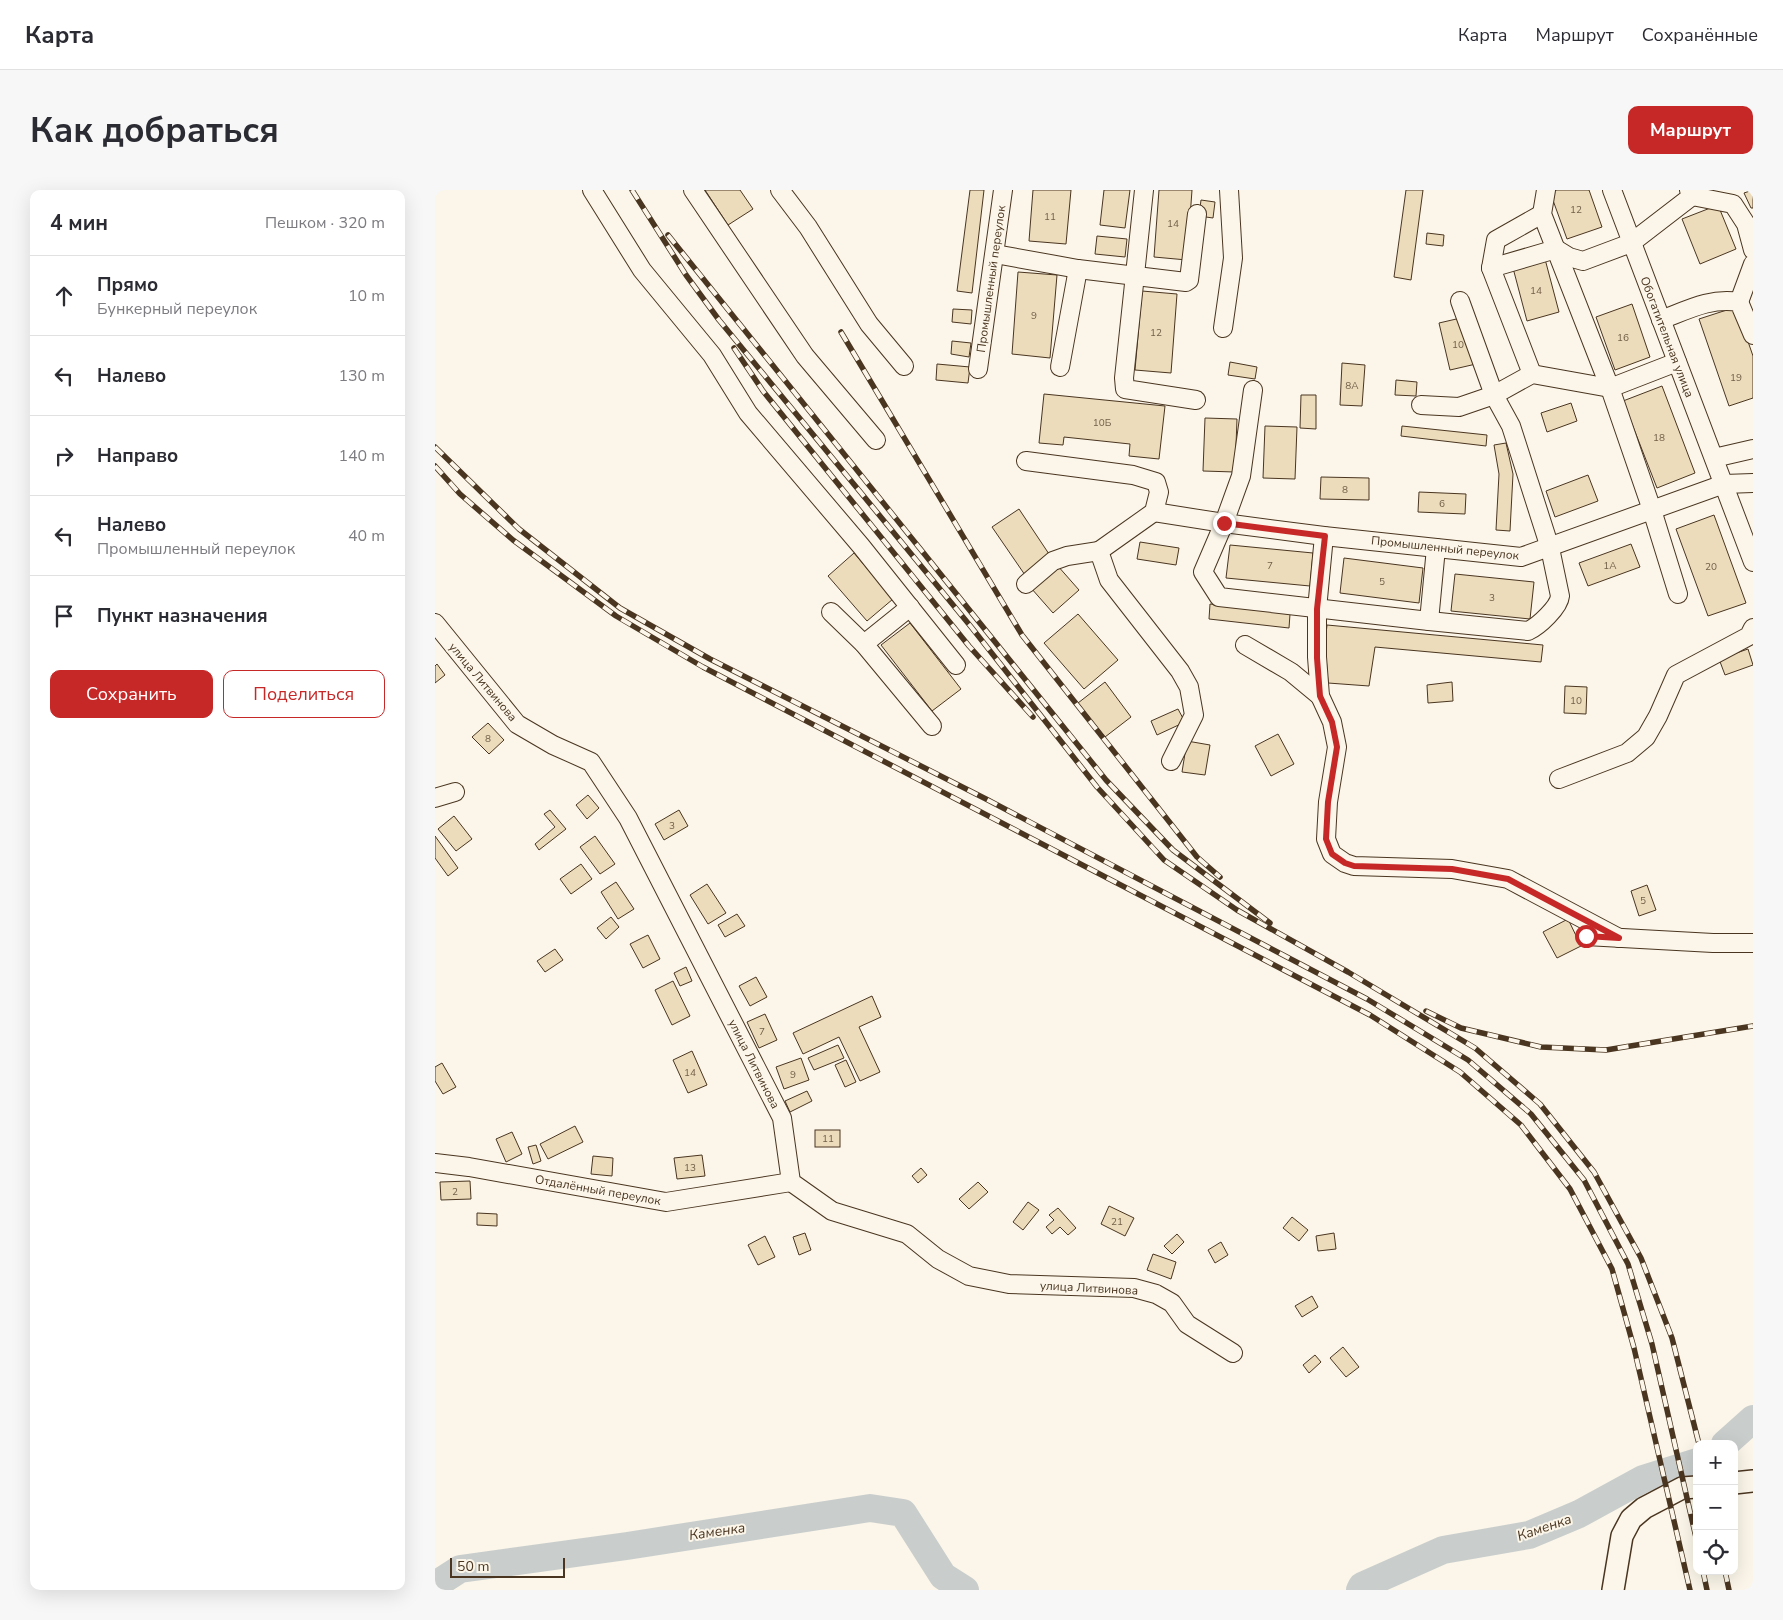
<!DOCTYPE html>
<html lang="ru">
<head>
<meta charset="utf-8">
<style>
  body { margin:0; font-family:"Nunito Sans",sans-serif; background:#f7f7f7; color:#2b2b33 }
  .controls { position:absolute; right:15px; bottom:15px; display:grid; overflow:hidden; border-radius:10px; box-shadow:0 5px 20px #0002 }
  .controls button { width:45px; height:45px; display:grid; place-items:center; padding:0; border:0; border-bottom:1px solid #e1e1e2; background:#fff; color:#2b2b33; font:25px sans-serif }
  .scale { position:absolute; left:15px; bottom:12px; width:115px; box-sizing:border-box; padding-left:5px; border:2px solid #4a3520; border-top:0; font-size:14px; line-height:18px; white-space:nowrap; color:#4a3520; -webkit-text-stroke:4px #fbf6e9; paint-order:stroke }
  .stop { position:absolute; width:15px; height:15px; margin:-11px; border:4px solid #c62828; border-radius:50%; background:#fff }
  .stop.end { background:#c62828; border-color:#fff; box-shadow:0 1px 5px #0008 }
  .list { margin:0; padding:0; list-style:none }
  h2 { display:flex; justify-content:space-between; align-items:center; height:65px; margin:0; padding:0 20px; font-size:21px }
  h2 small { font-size:16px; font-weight:400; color:#7c7c81 }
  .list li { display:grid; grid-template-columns:32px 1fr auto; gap:15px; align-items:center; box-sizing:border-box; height:80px; padding:0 20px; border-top:1px solid #e1e1e2 }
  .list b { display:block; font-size:19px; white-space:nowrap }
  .list p { margin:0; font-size:16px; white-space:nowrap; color:#7c7c81 }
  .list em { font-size:16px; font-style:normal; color:#7c7c81 }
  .actions { display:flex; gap:10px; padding:15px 20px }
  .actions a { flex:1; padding:11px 0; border:1px solid #c62828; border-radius:10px; text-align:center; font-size:18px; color:#c62828 }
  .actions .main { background:#c62828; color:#fff }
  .icon { flex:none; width:28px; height:28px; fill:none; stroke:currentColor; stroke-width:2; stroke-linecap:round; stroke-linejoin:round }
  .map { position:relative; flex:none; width:1318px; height:1400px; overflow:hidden; border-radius:10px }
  header { display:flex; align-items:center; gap:30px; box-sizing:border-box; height:70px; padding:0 25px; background:#fff; border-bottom:1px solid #e1e1e2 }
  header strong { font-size:24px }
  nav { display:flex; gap:28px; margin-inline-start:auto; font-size:18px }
  .intro { display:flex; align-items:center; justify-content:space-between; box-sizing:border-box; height:120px; padding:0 30px }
  h1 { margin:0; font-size:35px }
  .button { padding:12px 22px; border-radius:10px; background:#c62828; color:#fff; font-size:18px; font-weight:700 }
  main { display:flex; gap:30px; padding:0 30px }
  aside { flex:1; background:#fff; border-radius:10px; box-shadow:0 5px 20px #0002 }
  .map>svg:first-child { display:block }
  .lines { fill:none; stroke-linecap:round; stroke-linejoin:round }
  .river { stroke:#c9cecd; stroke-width:28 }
  .building { fill:#ecdcbc; stroke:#4a3520 }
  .minor-casing { stroke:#4a3520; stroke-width:20 }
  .major-casing { stroke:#4a3520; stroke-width:24 }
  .minor { stroke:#fbf6e9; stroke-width:18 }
  .major { stroke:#fbf6e9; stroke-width:21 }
  .rail-casing { stroke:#4a3520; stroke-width:5.5 }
  .rail { stroke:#fbf6e9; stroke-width:4; stroke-dasharray:11; stroke-linecap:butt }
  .route { stroke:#c62828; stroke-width:6 }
  .labels { text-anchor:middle; stroke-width:4; stroke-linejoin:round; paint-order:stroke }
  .number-label { font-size:10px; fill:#725f47 }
  .street-label { font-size:12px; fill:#4a3520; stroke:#fbf6e9 }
  .water-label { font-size:14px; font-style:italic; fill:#4a3520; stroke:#fbf6e9 }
</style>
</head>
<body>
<header>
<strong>Карта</strong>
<nav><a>Карта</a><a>Маршрут</a><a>Сохранённые</a></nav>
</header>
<div class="intro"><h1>Как добраться</h1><a class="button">Маршрут</a></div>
<main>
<aside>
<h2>4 мин<small>Пешком · 320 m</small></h2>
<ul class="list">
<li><svg class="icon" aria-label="ahead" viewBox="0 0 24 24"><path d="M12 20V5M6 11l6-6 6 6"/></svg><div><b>Прямо</b><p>Бункерный переулок</p></div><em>10 m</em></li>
<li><svg class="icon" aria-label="left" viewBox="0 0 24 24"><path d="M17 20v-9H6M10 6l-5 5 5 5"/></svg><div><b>Налево</b></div><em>130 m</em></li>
<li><svg class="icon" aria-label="right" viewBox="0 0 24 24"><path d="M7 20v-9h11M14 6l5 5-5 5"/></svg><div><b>Направо</b></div><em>140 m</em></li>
<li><svg class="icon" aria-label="left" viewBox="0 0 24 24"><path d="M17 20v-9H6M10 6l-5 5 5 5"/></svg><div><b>Налево</b><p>Промышленный переулок</p></div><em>40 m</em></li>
<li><svg class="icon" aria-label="arrive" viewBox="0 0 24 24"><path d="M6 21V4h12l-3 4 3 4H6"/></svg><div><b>Пункт назначения</b></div></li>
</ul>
<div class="actions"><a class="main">Сохранить</a><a>Поделиться</a></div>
</aside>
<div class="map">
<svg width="1318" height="1400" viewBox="0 0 1318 1400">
  <rect width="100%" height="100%" fill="#fbf6e9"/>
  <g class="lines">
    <g class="river">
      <path d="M 1290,1254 L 1318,1229"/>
      <path d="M 0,1395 L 25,1379 L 192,1356 L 435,1318 L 468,1323 L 508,1386 L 530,1400"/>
      <path d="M 925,1400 L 927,1396 L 1008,1360 L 1094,1345 L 1144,1324 L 1208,1289 L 1262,1272"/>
    </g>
  </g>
  <g class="building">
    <path d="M 270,0 L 305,0 L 318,19 L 293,35 Z"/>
    <path d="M 535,0 L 549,0 L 537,103 L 522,101 Z"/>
    <path d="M 598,0 L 636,0 L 631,54 L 594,51 Z"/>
    <path d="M 669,0 L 695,0 L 690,38 L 665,35 Z"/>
    <path d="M 724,0 L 757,0 L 752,70 L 719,67 Z"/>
    <path d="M 971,0 L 988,0 L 976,90 L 959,87 Z"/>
    <path d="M 1122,0 L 1154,0 L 1167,37 L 1132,49 L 1115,2 Z"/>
    <path d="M 1318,0 L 1318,18 L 1316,18 L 1309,3 Z"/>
    <path d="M 766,10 L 780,12 L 778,28 L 764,26 Z"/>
    <path d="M 1283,15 L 1301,59 L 1265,74 L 1247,29 Z"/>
    <path d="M 992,43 L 1009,45 L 1008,56 L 991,54 Z"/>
    <path d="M 662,46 L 692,49 L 690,67 L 660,64 Z"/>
    <path d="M 1110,69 L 1124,122 L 1092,131 L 1078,78 Z"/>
    <path d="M 583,82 L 622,85 L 615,168 L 577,164 Z"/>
    <path d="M 707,101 L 742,104 L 736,183 L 700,180 Z"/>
    <path d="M 1197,114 L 1215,167 L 1180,180 L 1161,127 Z"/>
    <path d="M 1301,117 L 1318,166 L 1318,208 L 1294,216 L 1264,129 Z"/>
    <path d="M 518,119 L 537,120 L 536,134 L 517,132 Z"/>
    <path d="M 1030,127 L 1041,174 L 1015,180 L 1004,133 Z"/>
    <path d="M 517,151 L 536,153 L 534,167 L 516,164 Z"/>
    <path d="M 795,172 L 822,177 L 820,189 L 793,185 Z"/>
    <path d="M 907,173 L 930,175 L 927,216 L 905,215 Z"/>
    <path d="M 502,174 L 535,177 L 533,193 L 501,190 Z"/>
    <path d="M 961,190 L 982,192 L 981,206 L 960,205 Z"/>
    <path d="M 1227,196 L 1260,283 L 1222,298 L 1188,211 Z"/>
    <path d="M 609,204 L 730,216 L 724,269 L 694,266 L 695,254 L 629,247 L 628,255 L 604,253 Z"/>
    <path d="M 866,205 L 881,205 L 881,239 L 865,238 Z"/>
    <path d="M 1136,213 L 1142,231 L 1112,242 L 1106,223 Z"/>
    <path d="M 770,228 L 802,229 L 800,282 L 768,281 Z"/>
    <path d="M 830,236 L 862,237 L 860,289 L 828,288 Z"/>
    <path d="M 967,236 L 1052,245 L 1051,256 L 966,246 Z"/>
    <path d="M 1071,253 L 1078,284 L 1075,341 L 1061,340 L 1064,284 L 1059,255 Z"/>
    <path d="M 1153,285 L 1163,311 L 1120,327 L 1111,301 Z"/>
    <path d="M 886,287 L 934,288 L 934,310 L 885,309 Z"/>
    <path d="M 984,302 L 1031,304 L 1030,324 L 983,322 Z"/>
    <path d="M 584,319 L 616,367 L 590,385 L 557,337 Z"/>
    <path d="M 1279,325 L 1311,413 L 1273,426 L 1241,339 Z"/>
    <path d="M 705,352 L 744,358 L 741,375 L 702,369 Z"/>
    <path d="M 1196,354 L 1205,377 L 1153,396 L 1144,373 Z"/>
    <path d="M 795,355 L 878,363 L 875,396 L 791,388 Z"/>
    <path d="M 419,363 L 458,409 L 432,431 L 393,386 Z"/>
    <path d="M 909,368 L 988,378 L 984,413 L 905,403 Z"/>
    <path d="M 622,375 L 644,400 L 618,423 L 596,398 Z"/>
    <path d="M 1020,384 L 1099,392 L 1095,429 L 1016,421 Z"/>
    <path d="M 775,414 L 855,424 L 854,438 L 774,429 Z"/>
    <path d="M 643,424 L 683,470 L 649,499 L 609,453 Z"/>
    <path d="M 475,433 L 526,499 L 497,521 L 446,455 Z"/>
    <path d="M 892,435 L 1108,455 L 1106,472 L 940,457 L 934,496 L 893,493 L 890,453 Z"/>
    <path d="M 1313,459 L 1318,475 L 1290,485 L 1284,469 Z"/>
    <path d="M 2,474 L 10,485 L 0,493 L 0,476 Z"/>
    <path d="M 670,492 L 696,527 L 670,547 L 643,513 Z"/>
    <path d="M 1017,492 L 1018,511 L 993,513 L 992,495 Z"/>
    <path d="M 1130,496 L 1152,497 L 1151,524 L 1129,523 Z"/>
    <path d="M 743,519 L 750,532 L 722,545 L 716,531 Z"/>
    <path d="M 53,533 L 69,550 L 54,564 L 37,547 Z"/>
    <path d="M 843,544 L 859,574 L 836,586 L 820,556 Z"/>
    <path d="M 752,551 L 775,555 L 770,585 L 747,582 Z"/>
    <path d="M 153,605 L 164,618 L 152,629 L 141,615 Z"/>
    <path d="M 115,620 L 131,639 L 104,660 L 100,654 L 120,637 L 109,624 Z"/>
    <path d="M 244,620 L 253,636 L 229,650 L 220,634 Z"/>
    <path d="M 19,626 L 37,649 L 21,661 L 3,639 Z"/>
    <path d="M 0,646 L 23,678 L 13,686 L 0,668 Z"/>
    <path d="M 160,646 L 180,674 L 165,684 L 145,657 Z"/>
    <path d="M 146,674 L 157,689 L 136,704 L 125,689 Z"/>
    <path d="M 181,692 L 199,719 L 183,729 L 166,702 Z"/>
    <path d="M 272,694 L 291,723 L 273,734 L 255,705 Z"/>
    <path d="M 1212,695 L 1221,720 L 1204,726 L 1196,701 Z"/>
    <path d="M 302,724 L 310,736 L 290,747 L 283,735 Z"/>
    <path d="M 176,727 L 184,737 L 171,749 L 162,738 Z"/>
    <path d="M 1133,729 L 1146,756 L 1122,768 L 1108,742 Z"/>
    <path d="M 213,745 L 225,769 L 208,778 L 195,754 Z"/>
    <path d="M 120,759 L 128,770 L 110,782 L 102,771 Z"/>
    <path d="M 251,777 L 257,791 L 245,796 L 239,783 Z"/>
    <path d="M 321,787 L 332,807 L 315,816 L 304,796 Z"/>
    <path d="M 238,791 L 255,826 L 237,835 L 220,800 Z"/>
    <path d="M 437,806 L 446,827 L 424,837 L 445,882 L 425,891 L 404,847 L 368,864 L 358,843 Z"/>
    <path d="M 330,824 L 342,850 L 324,858 L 312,832 Z"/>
    <path d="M 403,855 L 409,868 L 379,880 L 373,868 Z"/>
    <path d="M 257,861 L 272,895 L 253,903 L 238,870 Z"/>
    <path d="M 366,868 L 374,890 L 349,899 L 341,877 Z"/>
    <path d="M 411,870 L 421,892 L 410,897 L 400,875 Z"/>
    <path d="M 7,873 L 21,897 L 8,904 L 0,891 L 0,877 Z"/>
    <path d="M 372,901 L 377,911 L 355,922 L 350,911 Z"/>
    <path d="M 140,936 L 148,952 L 113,969 L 105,954 Z"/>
    <rect x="380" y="940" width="25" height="17"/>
    <path d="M 77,942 L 87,964 L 71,972 L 61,949 Z"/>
    <path d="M 101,955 L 106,971 L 98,974 L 93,957 Z"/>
    <path d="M 267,965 L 270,986 L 242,989 L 239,968 Z"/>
    <path d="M 158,966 L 178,968 L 177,986 L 156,984 Z"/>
    <path d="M 486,978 L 492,985 L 483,993 L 477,986 Z"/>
    <path d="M 35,991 L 36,1009 L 6,1010 L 5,992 Z"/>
    <path d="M 543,992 L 553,1002 L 534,1019 L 524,1009 Z"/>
    <path d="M 593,1012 L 604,1020 L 588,1040 L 578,1032 Z"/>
    <path d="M 674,1016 L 699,1028 L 690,1046 L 666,1034 Z"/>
    <path d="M 623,1018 L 641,1038 L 633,1045 L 625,1037 L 617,1044 L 611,1037 L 619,1030 L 614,1025 Z"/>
    <path d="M 42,1023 L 62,1024 L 62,1036 L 42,1035 Z"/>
    <path d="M 857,1027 L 873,1040 L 864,1051 L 848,1038 Z"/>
    <path d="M 370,1043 L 376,1060 L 364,1065 L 358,1047 Z"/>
    <path d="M 899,1043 L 901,1059 L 883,1061 L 881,1046 Z"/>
    <path d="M 742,1044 L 749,1052 L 737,1064 L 729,1056 Z"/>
    <path d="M 330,1046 L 340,1067 L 323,1075 L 313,1055 Z"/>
    <path d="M 786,1052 L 793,1065 L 780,1073 L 773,1060 Z"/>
    <path d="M 718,1064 L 741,1072 L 736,1089 L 712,1080 Z"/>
    <path d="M 877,1106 L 883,1117 L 867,1127 L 860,1116 Z"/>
    <path d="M 908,1157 L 924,1177 L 911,1187 L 895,1168 Z"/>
    <path d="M 880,1165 L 886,1172 L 874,1183 L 868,1175 Z"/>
  </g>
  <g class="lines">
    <g class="minor-casing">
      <g id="minor">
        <path d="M 157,0 L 207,80 L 277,165 L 313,223 L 426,356 L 521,475"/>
        <path d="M 258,0 L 370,166 L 441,250"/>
        <path d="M 345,0 L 373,37 L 434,134 L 469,176"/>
        <path d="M 709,0 L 689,188 L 690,199 L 761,210"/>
        <path d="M 1111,0 L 1107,24 L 1175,198 L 1217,320 L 1243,404"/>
        <path d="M 1177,0 L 1318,372"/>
        <path d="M 1257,6 L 1298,14 L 1311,34 L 1318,60"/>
        <path d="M 560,64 L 643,79 L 751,92 L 754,90 L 762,24"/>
        <path d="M 1056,78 L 1061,50 L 1107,24"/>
        <path d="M 1304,112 L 1318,74"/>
        <path d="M 1226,130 C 1252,120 1276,107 1304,112 L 1318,145"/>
        <path d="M 788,138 L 798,68 L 794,0"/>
        <path d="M 625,177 L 643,79"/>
        <path d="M 543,179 L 568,0"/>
        <path d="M 1097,184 L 1056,78 L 1121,59 L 1134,67 L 1148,71 L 1196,53 L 1257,6 L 1254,0"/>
        <path d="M 818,200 L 806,286 L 789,333 L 768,382 L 784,407 L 994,431 L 1093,441 C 1104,436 1124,417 1125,406 L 1115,358 L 1076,236 L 1059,205 L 1097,184 L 1175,198 L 1242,172"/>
        <path d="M 986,215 L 1024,217 L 1059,205 L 1025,111"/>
        <path d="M 1279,268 L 1318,259"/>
        <path d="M 591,271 L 698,285 L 721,292 L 724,302 L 719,322 L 664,361 L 674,390 L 745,481 L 754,497 L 759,525 L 736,571"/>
        <path d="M 719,322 L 789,333 L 889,346 L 1086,367 L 1289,294 L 1318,293"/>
        <path d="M 889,346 L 882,419 L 882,467 L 885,506 L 897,532 L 902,557 L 893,612 L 891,649 L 897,664 L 910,673 L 919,676 L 1017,679 L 1073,689 L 1184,748"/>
        <path d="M 591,394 L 618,371 L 632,366 L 664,361"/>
        <path d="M 396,422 L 429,454 L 497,536"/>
        <path d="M 994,431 L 1001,358"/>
        <path d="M 0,433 L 82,534 L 118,555 L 156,572 L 193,628 L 347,928 L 356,992 L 397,1021 L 472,1044 L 503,1069 L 534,1086 L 574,1094 L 699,1098 L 721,1104 L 737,1113 L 752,1134 L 798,1163"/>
        <path d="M 429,454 L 475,417"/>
        <path d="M 810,455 L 856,482 L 885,506"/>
        <path d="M 1124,589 L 1192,563 L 1211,547 L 1223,526 L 1241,485 L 1314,446 L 1318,438"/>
        <path d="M 0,608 L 20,602"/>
        <path d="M 1151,746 L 1278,753 L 1318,753"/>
        <path d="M 0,973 L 34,977 L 231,1012 L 356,992"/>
      </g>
    </g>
    <g class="major-casing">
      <g id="major">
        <path d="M 1299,1293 L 1318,1291"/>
        <path d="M 1178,1400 L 1187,1346 L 1196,1329 L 1209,1318 L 1247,1298 L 1262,1297"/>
      </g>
    </g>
    <use href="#minor" class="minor"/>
    <use href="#major" class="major"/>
    <g class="rail-casing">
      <g id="rail">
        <path d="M 197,0 L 251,85 L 284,130 L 537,438 L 662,597 L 729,670 L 802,720 L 913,782 L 1040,858 L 1105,914 L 1159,982 L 1206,1068 L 1237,1148 L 1264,1254"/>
        <path d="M 233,45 L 671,590 L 738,660 L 835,733"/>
        <path d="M 406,142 L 587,445 L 762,667 L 785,687"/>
        <path d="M 299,158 L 328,201 L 534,456 L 598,527"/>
        <path d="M 0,257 L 84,339 L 185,418 L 275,469 L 551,609 L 932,809 L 1033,870 L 1096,924 L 1149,990 L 1193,1074 L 1217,1154 L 1262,1352"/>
        <path d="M 0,276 L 25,304 L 78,350 L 181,426 L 268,477 L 935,825 L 1025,882 L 1086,935 L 1135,999 L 1177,1079 L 1199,1158 L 1255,1400"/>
        <path d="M 991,821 L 1026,838 L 1106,857 L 1171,860 L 1318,836"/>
        <path d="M 1268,1381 L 1272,1400"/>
        <path d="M 1290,1381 L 1294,1400"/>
      </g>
    </g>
    <use href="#rail" class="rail"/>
  </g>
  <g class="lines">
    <path class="route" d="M 789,333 L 890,346 L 882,419 L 882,468 L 885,506 L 897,532 L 902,557 L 893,612 L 891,649 L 897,664 L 910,673 L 919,676 L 1017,679 L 1073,689 L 1184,748 L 1151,746"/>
  </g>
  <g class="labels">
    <g class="number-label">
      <text x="1141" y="23">12</text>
      <text x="615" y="30">11</text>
      <text x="738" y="37">14</text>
      <text x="1101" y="104">14</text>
      <text x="599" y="129">9</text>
      <text x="721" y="146">12</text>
      <text x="1188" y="151">16</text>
      <text x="1023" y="158">10</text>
      <text x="1301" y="191">19</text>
      <text x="917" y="199">8А</text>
      <text x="667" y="236">10Б</text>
      <text x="1224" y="251">18</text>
      <text x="910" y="303">8</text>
      <text x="1007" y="317">6</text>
      <text x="835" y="379">7</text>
      <text x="1175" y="379">1А</text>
      <text x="1276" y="380">20</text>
      <text x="947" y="395">5</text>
      <text x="1057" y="411">3</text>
      <text x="1141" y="514">10</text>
      <text x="53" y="552">8</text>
      <text x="237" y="639">3</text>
      <text x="1208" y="714">5</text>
      <text x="327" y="845">7</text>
      <text x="255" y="886">14</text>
      <text x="358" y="888">9</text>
      <text x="393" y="952">11</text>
      <text x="255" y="981">13</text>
      <text x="20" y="1005">2</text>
      <text x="682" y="1035">21</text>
    </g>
    <g class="street-label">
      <text transform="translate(556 89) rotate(-82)" y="4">Промышленный переулок</text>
      <text transform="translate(1232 147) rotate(69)" y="4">Обогатительная улица</text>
      <text transform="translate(1010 358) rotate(6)" y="4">Промышленный переулок</text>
      <text transform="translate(48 492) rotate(50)" y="4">улица Литвинова</text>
      <text transform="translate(319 874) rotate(63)" y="4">улица Литвинова</text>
      <text transform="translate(163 1000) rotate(10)" y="4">Отдалённый переулок</text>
      <text transform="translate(654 1098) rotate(3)" y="4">улица Литвинова</text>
    </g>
    <g class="water-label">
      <text transform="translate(1109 1337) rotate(-19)" y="5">Каменка</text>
      <text transform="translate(282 1341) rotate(-8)" y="5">Каменка</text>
    </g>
  </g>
</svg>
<div class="controls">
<button>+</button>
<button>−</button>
<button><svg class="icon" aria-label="locate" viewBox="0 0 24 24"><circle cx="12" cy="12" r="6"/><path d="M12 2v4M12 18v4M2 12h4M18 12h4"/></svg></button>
</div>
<div class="scale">50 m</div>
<div class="stop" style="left:1151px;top:746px"></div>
<div class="stop end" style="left:789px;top:333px"></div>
</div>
</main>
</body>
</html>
